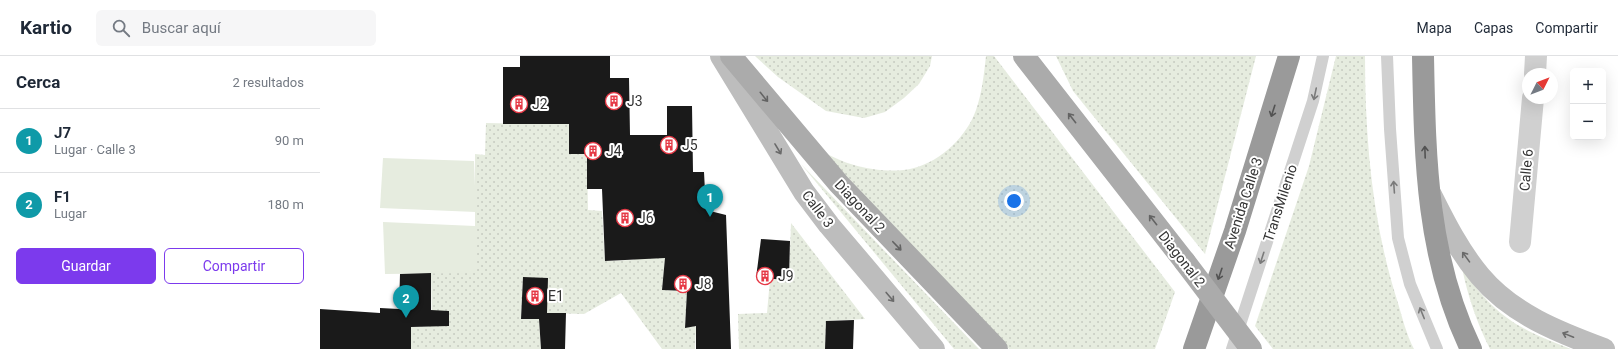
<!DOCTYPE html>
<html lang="es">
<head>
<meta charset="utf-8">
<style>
  body { margin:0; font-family:Roboto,sans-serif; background:#f6f6f7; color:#1f2937 }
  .controls { position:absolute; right:12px; top:12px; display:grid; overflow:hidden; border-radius:6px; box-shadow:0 4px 16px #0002 }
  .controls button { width:36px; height:36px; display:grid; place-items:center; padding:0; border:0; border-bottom:1px solid #e0e1e3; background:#fff; color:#1f2937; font:20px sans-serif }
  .compass { position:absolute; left:1202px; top:12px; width:36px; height:36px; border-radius:50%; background:#fff; box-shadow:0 4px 16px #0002; rotate:48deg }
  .you { position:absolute; left:694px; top:145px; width:14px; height:14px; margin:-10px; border:3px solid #fff; border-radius:50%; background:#1a73e8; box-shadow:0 0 0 6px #1a73e833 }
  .badge { display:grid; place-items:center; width:26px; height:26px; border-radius:50%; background:#7c3aed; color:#fff; font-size:13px; font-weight:700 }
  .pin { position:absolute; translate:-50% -33px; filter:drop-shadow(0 1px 2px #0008) }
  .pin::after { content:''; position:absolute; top:21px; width:14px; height:12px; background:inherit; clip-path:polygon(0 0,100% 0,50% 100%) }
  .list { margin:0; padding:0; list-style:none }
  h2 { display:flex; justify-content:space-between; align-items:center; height:52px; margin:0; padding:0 16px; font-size:17px }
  h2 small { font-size:13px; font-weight:400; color:#747a83 }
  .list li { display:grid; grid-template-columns:26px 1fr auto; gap:12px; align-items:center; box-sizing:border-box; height:64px; padding:0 16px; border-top:1px solid #e0e1e3 }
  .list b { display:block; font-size:15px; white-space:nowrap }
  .list p { margin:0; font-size:13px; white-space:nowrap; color:#747a83 }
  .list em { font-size:13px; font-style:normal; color:#747a83 }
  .actions { display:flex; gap:8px; padding:12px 16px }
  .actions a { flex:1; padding:9px 0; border:1px solid #7c3aed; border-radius:6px; text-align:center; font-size:14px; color:#7c3aed }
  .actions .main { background:#7c3aed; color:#fff }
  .icon { flex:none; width:22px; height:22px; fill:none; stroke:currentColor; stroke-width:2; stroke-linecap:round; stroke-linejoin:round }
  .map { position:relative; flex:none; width:1298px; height:293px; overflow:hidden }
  header { display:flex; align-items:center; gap:24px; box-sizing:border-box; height:56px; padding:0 20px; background:#fff; border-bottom:1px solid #e0e1e3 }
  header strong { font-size:19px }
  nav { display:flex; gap:22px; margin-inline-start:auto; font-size:14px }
  .search { width:280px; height:36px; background:#f6f6f7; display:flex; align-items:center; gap:10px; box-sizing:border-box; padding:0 14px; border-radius:6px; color:#747a83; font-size:15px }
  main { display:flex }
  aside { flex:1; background:#fff }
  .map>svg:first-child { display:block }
  .grass { fill:url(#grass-dots) }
  .pitch { fill:#e6ecdf }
  .building { fill:#1a1a1a }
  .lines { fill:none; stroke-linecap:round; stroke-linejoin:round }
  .lane { stroke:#d0d0d0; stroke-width:12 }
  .street { stroke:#d0d0d0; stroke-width:22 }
  .secondary { stroke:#bdbdbd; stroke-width:22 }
  .primary { stroke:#ababab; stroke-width:22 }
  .highway { stroke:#9a9a9a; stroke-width:22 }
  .primary-bridge { stroke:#ababab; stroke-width:22 }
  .oneway { stroke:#7a7a7a }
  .oneway2 { stroke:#636363 }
  .oneway3 { stroke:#525252 }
  .oneway4 { stroke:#6a6a6a }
  .labels { text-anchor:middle; stroke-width:4; stroke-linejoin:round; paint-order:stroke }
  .poi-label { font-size:14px; fill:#333; stroke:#fff; text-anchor:start }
  .street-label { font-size:14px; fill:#333; stroke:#fff }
</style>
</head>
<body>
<header>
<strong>Kartio</strong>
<div class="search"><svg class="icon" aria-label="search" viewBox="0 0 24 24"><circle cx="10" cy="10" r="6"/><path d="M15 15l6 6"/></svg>Buscar aquí</div>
<nav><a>Mapa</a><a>Capas</a><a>Compartir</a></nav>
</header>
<main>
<aside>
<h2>Cerca<small>2 resultados</small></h2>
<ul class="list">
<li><span class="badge" style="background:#0f9aa8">1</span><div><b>J7</b><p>Lugar · Calle 3</p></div><em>90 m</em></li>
<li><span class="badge" style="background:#0f9aa8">2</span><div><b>F1</b><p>Lugar</p></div><em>180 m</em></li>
</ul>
<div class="actions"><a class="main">Guardar</a><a>Compartir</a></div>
</aside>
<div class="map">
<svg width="1298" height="293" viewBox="0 0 1298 293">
  <defs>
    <pattern id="grass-dots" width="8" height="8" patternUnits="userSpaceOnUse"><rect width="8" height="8" fill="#e6ecdf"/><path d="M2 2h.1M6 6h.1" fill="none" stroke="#c6cbc0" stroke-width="1.8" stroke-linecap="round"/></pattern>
  </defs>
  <rect width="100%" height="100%" fill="#fff"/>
  <g class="grass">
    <path d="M 435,0 L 612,0 L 610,10 L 599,28 L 584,42 L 565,56 L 544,62 L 506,55 L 458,21 Z"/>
    <path d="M 666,0 L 674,0 L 855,236 L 835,293 L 689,293 L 503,96 C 513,101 523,106 534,109 C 552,114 576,117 594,112 C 621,105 647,80 656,54 C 662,37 664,18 666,0 Z"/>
    <path d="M 736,0 L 936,0 L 885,198 L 753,35 Z"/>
    <path d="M 1016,0 L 1045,0 C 1045,83 1052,165 1077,244 C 1082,260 1086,278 1094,293 L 953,293 L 935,270 L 989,110 Z"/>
    <path d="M 249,28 L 267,98 L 268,154 L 282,155 L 285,205 L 313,204 L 347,185 L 342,234 L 367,235 L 365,271 L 376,270 L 375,293 L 342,293 L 301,237 L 264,258 L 227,257 L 203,221 L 201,263 L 219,263 L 221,293 L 91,293 L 91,271 L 112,270 L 111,217 L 155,217 L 155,98 L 165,99 L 166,67 L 215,68 Z"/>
    <path d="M 481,108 L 659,293 L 634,293 Z"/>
    <path d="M 471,167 L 545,263 L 506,265 L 505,293 L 419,293 L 418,258 L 447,257 L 450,223 L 469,224 Z"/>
    <path d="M 1142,212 C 1174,260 1198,273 1251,293 L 1170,293 C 1157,267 1148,241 1142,212 Z"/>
  </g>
  <g class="pitch">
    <path d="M 63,102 L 154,105 L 156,156 L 60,152 Z"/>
    <path d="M 63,166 L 155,170 L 155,217 L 65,218 Z"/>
  </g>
  <g class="building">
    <path d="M 200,0 L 290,0 L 290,22 L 309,22 L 310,79 L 347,79 L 347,50 L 372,50 L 373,116 L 384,116 L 386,154 L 406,159 L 411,293 L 376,293 L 376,270 L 365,272 L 367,235 L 342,234 L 345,202 L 285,205 L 282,133 L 267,133 L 267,98 L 249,98 L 249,68 L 183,68 L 183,11 L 200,11 Z"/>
    <path d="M 441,183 L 470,185 L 469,224 L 436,222 Z"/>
    <path d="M 111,217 L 111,254 L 129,255 L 129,270 L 91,271 L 91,293 L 0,293 L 0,253 L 60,257 L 60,252 L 79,253 L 80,218 Z"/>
    <path d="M 203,221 L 228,222 L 227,257 L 246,257 L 245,293 L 221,293 L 219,263 L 201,263 Z"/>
    <path d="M 534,264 L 533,293 L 505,293 L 506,265 Z"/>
  </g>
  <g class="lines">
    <g class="lane">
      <path d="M 1067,0 L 1070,73 L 1078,182 L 1090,228 L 1117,293"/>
      <path d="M 912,293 L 993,45 L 1003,0"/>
    </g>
    <g class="street">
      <path d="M 1215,18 L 1216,0"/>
      <path d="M 1200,186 L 1213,42"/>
    </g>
    <g class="secondary">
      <path d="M 401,0 L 484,136 L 509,169 L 614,293"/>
      <path d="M 1111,139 C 1125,167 1139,195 1160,220 C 1192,258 1238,276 1284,293"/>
    </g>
    <g class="primary">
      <path d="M 411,0 L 519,128 L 677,293"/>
      <path d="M 704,0 L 865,206"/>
    </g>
    <g class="highway">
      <path d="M 1103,0 C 1105,101 1106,200 1151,293"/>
      <path d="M 874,293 L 915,175 L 969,0"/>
    </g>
    <path class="primary-bridge" d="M 865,206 L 931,293"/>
  </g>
  <defs><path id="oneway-shaft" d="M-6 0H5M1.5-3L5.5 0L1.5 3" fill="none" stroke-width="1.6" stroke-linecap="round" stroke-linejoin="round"/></defs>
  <g class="oneway">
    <use href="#oneway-shaft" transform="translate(995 38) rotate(102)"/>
    <use href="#oneway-shaft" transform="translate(1074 131) rotate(-94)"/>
    <use href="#oneway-shaft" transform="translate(942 202) rotate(108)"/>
    <use href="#oneway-shaft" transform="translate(1102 257) rotate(-112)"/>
  </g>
  <g class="oneway2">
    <use href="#oneway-shaft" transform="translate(444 41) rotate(51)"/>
    <use href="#oneway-shaft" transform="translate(752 62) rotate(-128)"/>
    <use href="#oneway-shaft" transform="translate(833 164) rotate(-128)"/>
    <use href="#oneway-shaft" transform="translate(577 190) rotate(46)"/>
  </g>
  <g class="oneway3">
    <use href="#oneway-shaft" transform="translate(953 55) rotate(108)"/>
    <use href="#oneway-shaft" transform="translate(1105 96) rotate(-92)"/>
    <use href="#oneway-shaft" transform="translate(900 218) rotate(109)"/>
  </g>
  <g class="oneway4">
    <use href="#oneway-shaft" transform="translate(458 93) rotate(59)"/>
    <use href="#oneway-shaft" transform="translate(1146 201) rotate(-126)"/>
    <use href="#oneway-shaft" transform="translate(570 241) rotate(50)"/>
    <use href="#oneway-shaft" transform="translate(1248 279) rotate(-158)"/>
  </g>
  <defs>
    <g id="building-ring" transform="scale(0.9)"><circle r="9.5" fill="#fff" stroke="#e63946" stroke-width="1.5"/><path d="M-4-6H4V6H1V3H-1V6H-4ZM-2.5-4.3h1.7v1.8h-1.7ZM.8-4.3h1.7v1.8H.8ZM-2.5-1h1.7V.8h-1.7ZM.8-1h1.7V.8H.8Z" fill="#e63946"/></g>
  </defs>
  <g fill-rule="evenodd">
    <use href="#building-ring" x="294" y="45"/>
    <use href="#building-ring" x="199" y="48"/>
    <use href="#building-ring" x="349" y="89"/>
    <use href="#building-ring" x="273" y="95"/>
    <use href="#building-ring" x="305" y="162"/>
    <use href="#building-ring" x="445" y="220"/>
    <use href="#building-ring" x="363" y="228"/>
    <use href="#building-ring" x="215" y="240"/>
  </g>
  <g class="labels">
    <g class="poi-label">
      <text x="307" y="50">J3</text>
      <text x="212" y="53">J2</text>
      <text x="362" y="94">J5</text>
      <text x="286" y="100">J4</text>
      <text x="318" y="167">J6</text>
      <text x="458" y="225">J9</text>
      <text x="376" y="233">J8</text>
      <text x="228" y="245">E1</text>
    </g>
    <g class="street-label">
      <text transform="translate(1206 114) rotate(-85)" y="5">Calle 6</text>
      <text transform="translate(923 147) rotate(-72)" y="5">Avenida Calle 3</text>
      <text transform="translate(960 147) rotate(-72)" y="5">TransMilenio</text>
      <text transform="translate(540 150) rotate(47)" y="5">Diagonal 2</text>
      <text transform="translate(498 153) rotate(53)" y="5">Calle 3</text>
      <text transform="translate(862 203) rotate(52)" y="5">Diagonal 2</text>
    </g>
  </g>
</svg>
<div class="controls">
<button>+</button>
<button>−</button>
</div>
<svg class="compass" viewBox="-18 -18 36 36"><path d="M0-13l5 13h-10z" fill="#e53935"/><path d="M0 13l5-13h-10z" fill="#747a83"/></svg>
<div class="you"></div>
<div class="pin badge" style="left:390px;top:161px;background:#0f9aa8">1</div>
<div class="pin badge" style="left:86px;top:262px;background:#0f9aa8">2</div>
</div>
</main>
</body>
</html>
